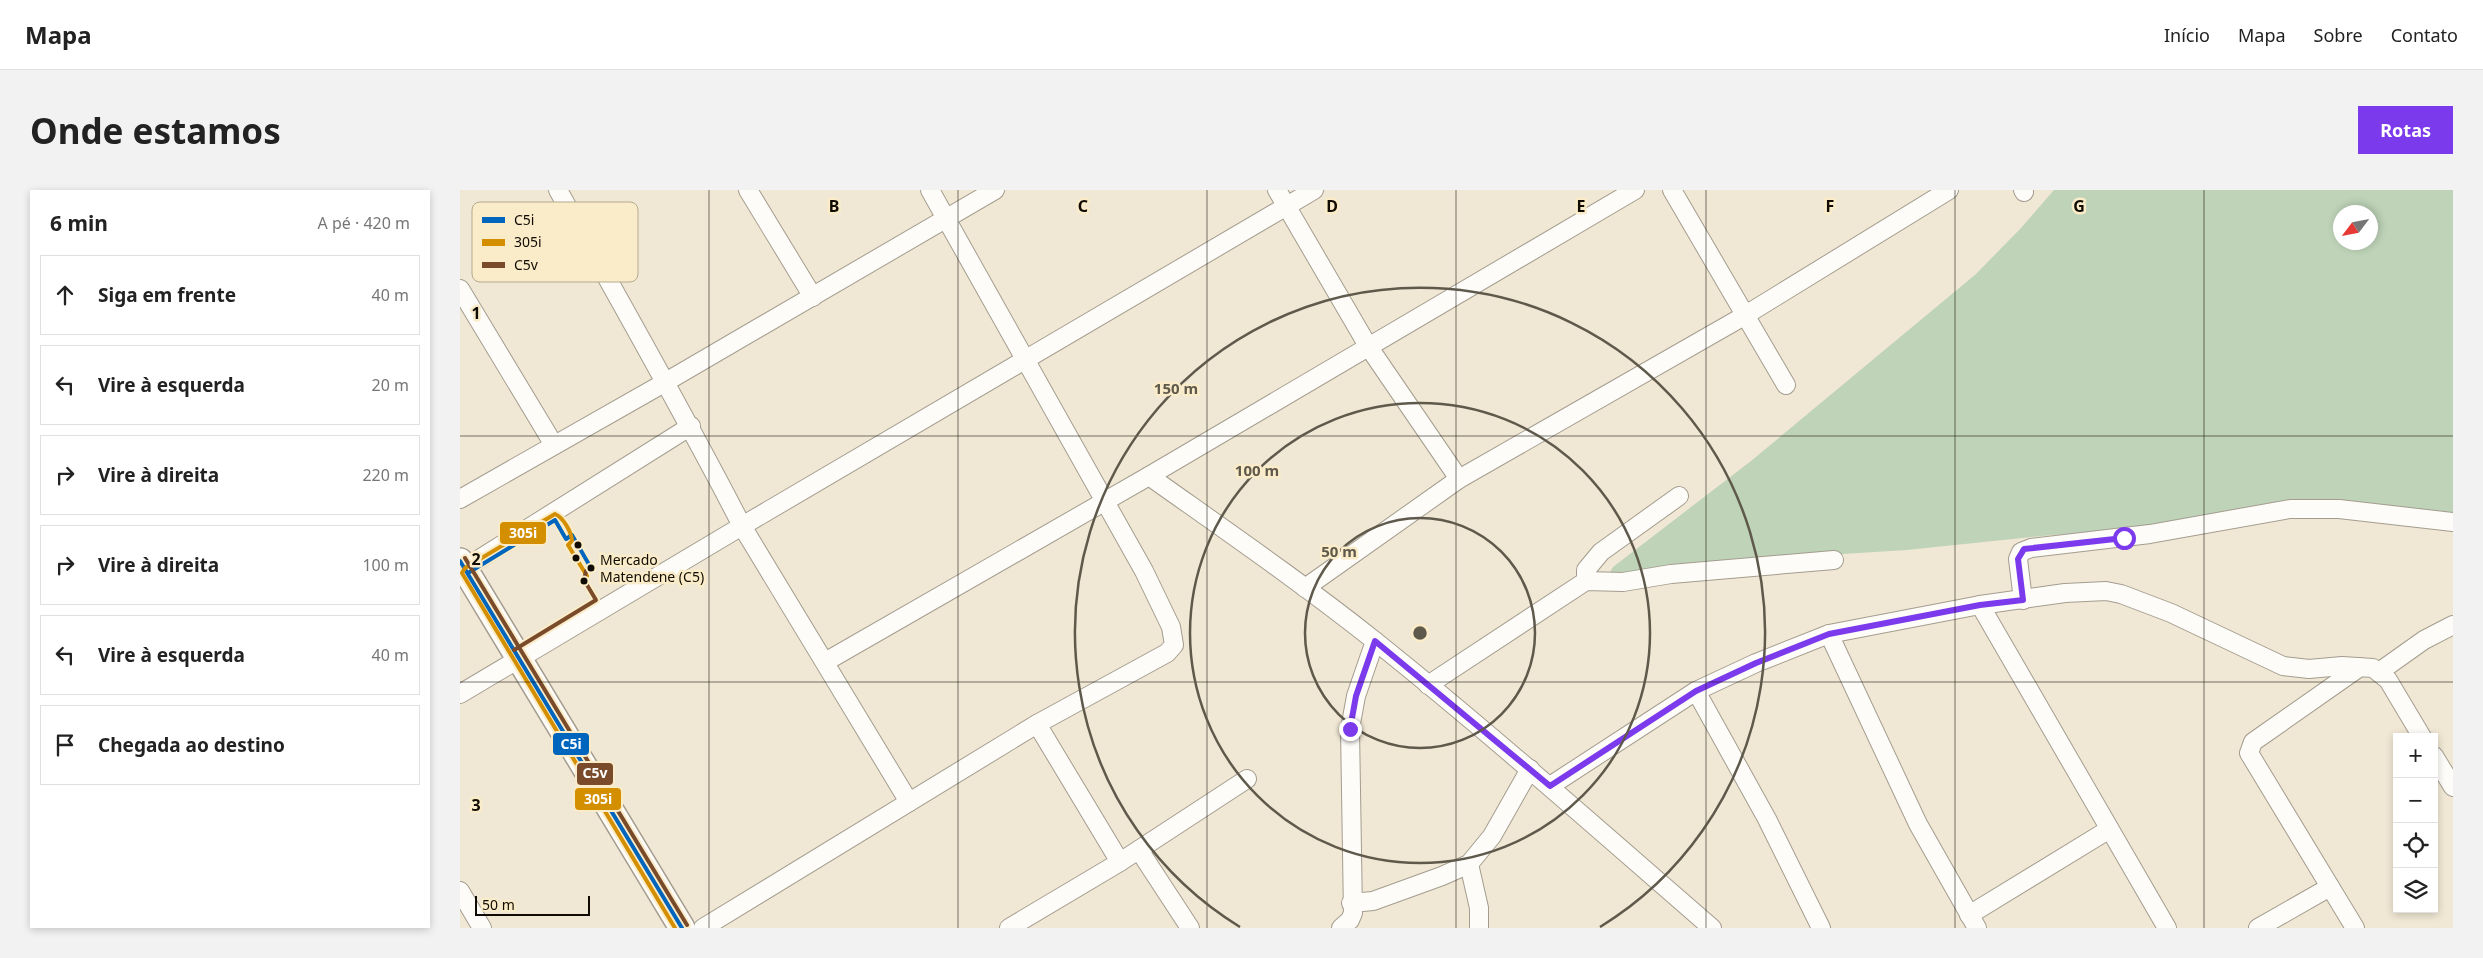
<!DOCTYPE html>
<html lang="pt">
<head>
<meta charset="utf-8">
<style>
  body { margin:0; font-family:"Noto Sans",sans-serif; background:#f2f2f2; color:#222 }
  .controls { position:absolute; right:15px; bottom:15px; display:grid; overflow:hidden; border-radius:0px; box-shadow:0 2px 8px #0003 }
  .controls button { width:45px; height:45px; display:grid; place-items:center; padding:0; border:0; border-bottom:1px solid #e0e0e0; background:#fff; color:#222; font:25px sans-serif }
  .compass { position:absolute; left:1873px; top:15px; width:45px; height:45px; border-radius:50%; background:#fff; box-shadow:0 2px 8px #0003; rotate:238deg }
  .scale { position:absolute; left:15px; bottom:12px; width:115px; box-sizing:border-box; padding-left:5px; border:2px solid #110c03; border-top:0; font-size:14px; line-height:18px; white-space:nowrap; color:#110c03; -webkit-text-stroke:4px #fbecc9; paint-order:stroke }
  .stop { position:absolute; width:15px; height:15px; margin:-11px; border:4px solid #7c3aed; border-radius:50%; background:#fff }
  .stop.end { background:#7c3aed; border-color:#fff; box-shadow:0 1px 5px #0008 }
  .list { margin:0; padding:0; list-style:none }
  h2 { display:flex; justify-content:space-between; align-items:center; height:65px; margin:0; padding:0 20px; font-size:21px }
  h2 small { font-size:16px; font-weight:400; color:#767676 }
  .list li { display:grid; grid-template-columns:32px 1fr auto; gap:15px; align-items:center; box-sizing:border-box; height:80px; margin:0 10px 10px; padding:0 10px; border:1px solid #e0e0e0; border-radius:0px }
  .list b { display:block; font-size:19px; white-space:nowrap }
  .list em { font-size:16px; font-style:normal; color:#767676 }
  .icon { flex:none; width:28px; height:28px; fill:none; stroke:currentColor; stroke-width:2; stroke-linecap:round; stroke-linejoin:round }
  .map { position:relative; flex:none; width:1993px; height:738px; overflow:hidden; border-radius:0px }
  header { display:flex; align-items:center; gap:30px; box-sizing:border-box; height:70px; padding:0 25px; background:#fff; border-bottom:1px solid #e0e0e0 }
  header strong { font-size:24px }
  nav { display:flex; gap:28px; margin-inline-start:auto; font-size:18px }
  .intro { display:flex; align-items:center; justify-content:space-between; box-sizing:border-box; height:120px; padding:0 30px }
  h1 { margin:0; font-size:35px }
  .button { padding:12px 22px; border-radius:0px; background:#7c3aed; color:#fff; font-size:18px; font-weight:700 }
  main { display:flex; gap:30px; padding:0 30px }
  aside { flex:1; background:#fff; border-radius:0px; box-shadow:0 2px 8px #0003 }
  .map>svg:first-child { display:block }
  .forest { fill:#bed3b8; fill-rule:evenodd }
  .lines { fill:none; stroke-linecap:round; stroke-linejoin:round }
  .street-casing { stroke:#a49d8f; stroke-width:20 }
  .secondary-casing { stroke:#a49d8f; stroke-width:28 }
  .street { stroke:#fdfcf9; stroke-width:18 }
  .secondary { stroke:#fdfcf9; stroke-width:25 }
  .bus-1-casing { stroke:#fbecc9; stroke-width:8 }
  .bus-2-casing { stroke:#fbecc9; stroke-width:8 }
  .bus-3-casing { stroke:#fbecc9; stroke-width:8 }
  .bus-1 { stroke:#0065bd; stroke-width:4 }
  .bus-2 { stroke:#d48f00; stroke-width:4 }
  .bus-3 { stroke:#7a4b2a; stroke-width:4 }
  .route { stroke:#7c3aed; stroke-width:6 }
  .grid { fill:none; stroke:#110c03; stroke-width:1; stroke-opacity:0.55 }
  .ring { fill:none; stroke:#5f594c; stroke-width:2.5 }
  .bus-dot { fill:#110c03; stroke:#fbecc9; stroke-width:2 }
  .labels { text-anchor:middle; stroke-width:5; stroke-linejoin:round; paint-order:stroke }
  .bus-label { font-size:14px; fill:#110c03; stroke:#fbecc9; text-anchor:start }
  .key { fill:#fbecc9; stroke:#b5a98e; stroke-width:1 }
  .key-label { font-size:14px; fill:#110c03 }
  .grid-label { font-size:16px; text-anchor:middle; font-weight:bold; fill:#110c03; stroke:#fbecc9; stroke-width:5; stroke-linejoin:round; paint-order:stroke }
  .centre { fill:#5f594c; stroke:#fbecc9; stroke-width:2.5 }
  .ring-label { font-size:15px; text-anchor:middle; font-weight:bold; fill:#5f594c; stroke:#fbecc9; stroke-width:5; stroke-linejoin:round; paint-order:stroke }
  .line-badge { stroke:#fbecc9; stroke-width:2 }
  .badge-label { font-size:14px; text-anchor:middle; font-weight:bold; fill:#fff }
</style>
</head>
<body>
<header>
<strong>Mapa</strong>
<nav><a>Início</a><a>Mapa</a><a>Sobre</a><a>Contato</a></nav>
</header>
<div class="intro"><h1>Onde estamos</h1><a class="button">Rotas</a></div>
<main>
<aside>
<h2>6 min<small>A pé · 420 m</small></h2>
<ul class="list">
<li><svg class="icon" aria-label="ahead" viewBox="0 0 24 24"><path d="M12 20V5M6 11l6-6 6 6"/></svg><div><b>Siga em frente</b></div><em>40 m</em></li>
<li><svg class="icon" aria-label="left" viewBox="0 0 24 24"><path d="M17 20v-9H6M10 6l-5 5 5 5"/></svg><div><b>Vire à esquerda</b></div><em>20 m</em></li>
<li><svg class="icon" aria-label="right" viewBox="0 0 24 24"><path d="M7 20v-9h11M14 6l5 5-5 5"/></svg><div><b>Vire à direita</b></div><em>220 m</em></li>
<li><svg class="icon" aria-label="right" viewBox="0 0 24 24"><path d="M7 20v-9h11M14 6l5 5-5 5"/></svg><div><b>Vire à direita</b></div><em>100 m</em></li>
<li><svg class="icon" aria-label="left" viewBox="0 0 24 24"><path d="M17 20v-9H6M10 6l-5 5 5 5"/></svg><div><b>Vire à esquerda</b></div><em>40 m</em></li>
<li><svg class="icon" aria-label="arrive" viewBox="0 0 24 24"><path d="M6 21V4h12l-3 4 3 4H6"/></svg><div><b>Chegada ao destino</b></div></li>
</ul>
</aside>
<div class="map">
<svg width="1993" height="738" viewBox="0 0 1993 738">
  <rect width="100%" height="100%" fill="#f0e8d4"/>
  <path class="forest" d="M 1594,0 L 1993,0 L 1993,323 L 1924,315 L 1826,314 L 1645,342 L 1592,345 L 1447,360 L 1288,370 L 1149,384 L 1153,377 L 1291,271 L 1516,84 L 1561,38 ZM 1880,22 L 1910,22 L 1910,52 L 1880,52 Z"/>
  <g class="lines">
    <g class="street-casing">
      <g id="street">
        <path d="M 288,0 L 353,107"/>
        <path d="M 817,0 L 908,156 L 999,289"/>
        <path d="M 1212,0 L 1326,195"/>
        <path d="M 1563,0 L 1564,2"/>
        <path d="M 0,99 L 94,255"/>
        <path d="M 689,286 C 765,340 842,393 915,451 C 1030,543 1140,641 1252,738"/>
        <path d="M 0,309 L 204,193 L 535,0"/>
        <path d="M 5,378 L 231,236"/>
        <path d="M 1126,391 L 1126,380 L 1141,362 L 1219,306"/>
        <path d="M 845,398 L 999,289 L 1284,126 L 1489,0"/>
        <path d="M 1563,410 L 1558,369 L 1561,362 L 1571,358 L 1690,344 L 1830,319 L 1879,319 L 1993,332"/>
        <path d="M 1520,415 L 1707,738"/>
        <path d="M 1369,444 L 1458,634 L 1517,738"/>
        <path d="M 365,472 L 689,286 L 1175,0"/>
        <path d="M 1919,482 L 1964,450 L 1993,435"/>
        <path d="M 968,495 L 1126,391 L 1163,392 L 1211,384 L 1374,370"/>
        <path d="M 1236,501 L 1307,629 L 1361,738"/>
        <path d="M 0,504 L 282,336 C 224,223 160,112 98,0"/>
        <path d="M 577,534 L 660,672"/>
        <path d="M 1974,566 L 1993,597"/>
        <path d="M 1090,596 L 1236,501 L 1296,473 L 1369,444 L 1520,415 L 1605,403 L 1646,401 L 1661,404 L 1711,423 L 1823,476 L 1849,479 L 1882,476 L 1913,478 L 1928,490 L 1962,547"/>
        <path d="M 449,612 L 282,336 L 854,0"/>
        <path d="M 679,660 L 730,738"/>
        <path d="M 1009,674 L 1019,718 L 1019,738"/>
        <path d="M 0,701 L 22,738"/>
        <path d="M 891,713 L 913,711 L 982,686 L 1009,674 L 1032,646 L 1070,579"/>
        <path d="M 1509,725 L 1648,640"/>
        <path d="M 243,738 L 577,534 L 707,463 L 714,455 L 711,437 L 684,381 L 470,0"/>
        <path d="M 549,738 L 660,672 L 787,589"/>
        <path d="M 881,738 L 890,730 L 893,723 L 890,539 L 896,506 L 915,451"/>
        <path d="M 1798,738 L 1870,697"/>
        <path d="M 1895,738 L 1789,563 L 1793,552 L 1900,477"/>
      </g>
    </g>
    <g class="secondary-casing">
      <path id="secondary" d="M 0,371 L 222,738"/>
    </g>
    <use href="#street" class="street"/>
    <use href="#secondary" class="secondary"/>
    <g class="bus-1-casing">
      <g id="bus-1">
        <path d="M 0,371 L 222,738"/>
        <path d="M 8,383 L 95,330 L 106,349 L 112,345 L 131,378"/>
      </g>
    </g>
    <g class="bus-2-casing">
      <path id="bus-2" d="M 127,386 L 108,355 L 112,351 C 112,343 103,327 95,324 L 5,378 L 2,383 L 215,738"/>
    </g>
    <g class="bus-3-casing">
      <g id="bus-3">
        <path d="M 5,368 L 227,735"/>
        <path d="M 54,460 L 136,410 L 124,390 L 126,381"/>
      </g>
    </g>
    <use href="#bus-1" class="bus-1"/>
    <use href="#bus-2" class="bus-2"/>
    <use href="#bus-3" class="bus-3"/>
  </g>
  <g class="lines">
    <path class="route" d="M 890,539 L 896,506 L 915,451 L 1090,596 L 1236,501 L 1296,473 L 1369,444 L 1520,415 L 1563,410 L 1558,369 L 1564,359 L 1664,348"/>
  </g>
  <path class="grid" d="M 249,0 L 249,738M 498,0 L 498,738M 747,0 L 747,738M 996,0 L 996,738M 1246,0 L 1246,738M 1495,0 L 1495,738M 1744,0 L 1744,738M 0,246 L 1993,246M 0,492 L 1993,492"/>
  <g class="ring">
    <circle cx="960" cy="443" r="115"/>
    <circle cx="960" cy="443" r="230"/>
    <path d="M780 737A345 345 0 1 1 1140 737"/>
  </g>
  <g class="bus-dot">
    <circle cx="118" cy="355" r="4.5"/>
    <circle cx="116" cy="368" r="4.5"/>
    <circle cx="131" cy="378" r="4.5"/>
    <circle cx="124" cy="391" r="4.5"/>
  </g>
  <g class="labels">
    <g class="bus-label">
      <text x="140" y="375">Mercado<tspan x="140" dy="17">Matendene (C5)</tspan></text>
    </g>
  </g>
  <rect x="12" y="12" width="166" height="80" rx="8" class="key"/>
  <rect x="22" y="27" width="23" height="6" fill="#0065bd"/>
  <rect x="22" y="49" width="23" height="7" fill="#d48f00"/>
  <rect x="22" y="72" width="23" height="6" fill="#7a4b2a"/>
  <g class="key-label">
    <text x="54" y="35">C5i</text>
    <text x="54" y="57">305i</text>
    <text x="54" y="80">C5v</text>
  </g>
  <g class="grid-label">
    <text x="374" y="22">B</text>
    <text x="623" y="22">C</text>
    <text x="872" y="22">D</text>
    <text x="1121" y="22">E</text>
    <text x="1370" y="22">F</text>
    <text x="1619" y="22">G</text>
    <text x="16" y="129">1</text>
    <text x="16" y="375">2</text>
    <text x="16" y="621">3</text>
  </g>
  <circle cx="960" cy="443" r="8" class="centre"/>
  <g class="ring-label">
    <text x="716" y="204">150 m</text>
    <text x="797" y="286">100 m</text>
    <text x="879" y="367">50 m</text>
  </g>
  <g class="line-badge">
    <rect x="39" y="331" width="48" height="24" rx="5" fill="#d48f00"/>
    <rect x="92" y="542" width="38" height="24" rx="5" fill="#0065bd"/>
    <rect x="116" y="572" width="38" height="24" rx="5" fill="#7a4b2a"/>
    <rect x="114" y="597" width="48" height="24" rx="5" fill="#d48f00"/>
  </g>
  <g class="badge-label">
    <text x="63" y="348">305i</text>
    <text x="111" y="559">C5i</text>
    <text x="135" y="588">C5v</text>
    <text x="138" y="614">305i</text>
  </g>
</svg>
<div class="controls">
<button>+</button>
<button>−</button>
<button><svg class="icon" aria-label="locate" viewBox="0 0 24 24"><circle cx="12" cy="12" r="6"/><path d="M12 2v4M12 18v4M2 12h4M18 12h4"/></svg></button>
<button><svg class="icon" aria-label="layers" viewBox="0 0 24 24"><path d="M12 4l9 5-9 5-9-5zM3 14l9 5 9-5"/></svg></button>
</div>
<svg class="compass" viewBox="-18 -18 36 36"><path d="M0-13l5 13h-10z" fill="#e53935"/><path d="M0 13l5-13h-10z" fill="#767676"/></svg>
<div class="scale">50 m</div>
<div class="stop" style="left:1664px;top:348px"></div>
<div class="stop end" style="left:890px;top:539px"></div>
</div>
</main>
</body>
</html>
